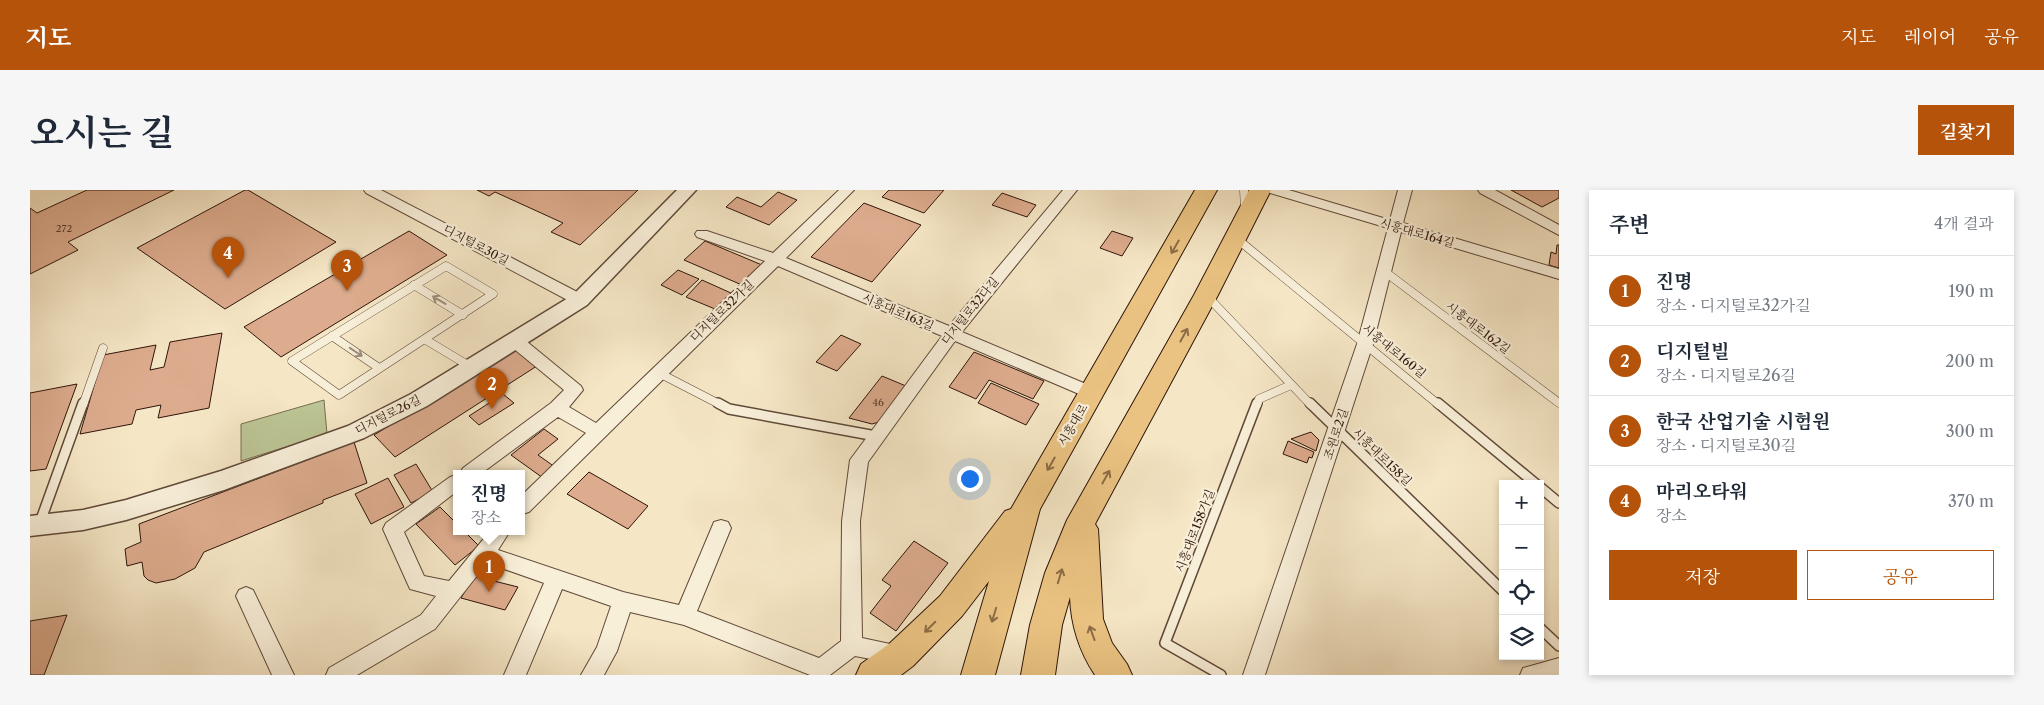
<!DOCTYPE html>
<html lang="ko">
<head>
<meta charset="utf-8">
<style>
  body { margin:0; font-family:"Libre Caslon Text","Noto Serif KR",serif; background:#f6f6f7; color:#1f2937 }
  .controls { position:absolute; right:15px; bottom:15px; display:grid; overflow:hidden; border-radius:0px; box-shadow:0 2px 8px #0003 }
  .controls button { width:45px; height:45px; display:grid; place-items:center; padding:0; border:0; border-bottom:1px solid #e0e1e3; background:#fff; color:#1f2937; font:25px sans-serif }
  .you { position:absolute; left:939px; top:288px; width:18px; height:18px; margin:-12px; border:4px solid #fff; border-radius:50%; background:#1a73e8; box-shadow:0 0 0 8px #1a73e833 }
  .badge { display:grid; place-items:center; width:32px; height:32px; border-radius:50%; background:#b45309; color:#fff; font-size:16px; font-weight:700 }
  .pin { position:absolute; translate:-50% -41px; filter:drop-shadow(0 1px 2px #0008) }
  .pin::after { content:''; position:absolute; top:26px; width:18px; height:15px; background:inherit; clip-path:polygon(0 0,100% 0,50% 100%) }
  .popup { position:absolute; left:423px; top:280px; width:72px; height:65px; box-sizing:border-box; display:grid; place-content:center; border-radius:0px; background:#fff; filter:drop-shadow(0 1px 4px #0005); font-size:16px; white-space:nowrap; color:#747a83 }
  .popup b { font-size:19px; color:#1f2937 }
  .popup::after { content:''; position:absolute; left:50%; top:100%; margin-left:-10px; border:10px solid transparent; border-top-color:#fff }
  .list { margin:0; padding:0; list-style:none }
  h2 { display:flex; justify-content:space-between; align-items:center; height:65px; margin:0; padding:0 20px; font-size:21px }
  h2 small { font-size:16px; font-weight:400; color:#747a83 }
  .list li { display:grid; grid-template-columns:32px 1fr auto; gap:15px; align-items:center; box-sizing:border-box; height:70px; padding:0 20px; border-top:1px solid #e0e1e3 }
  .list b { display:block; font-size:19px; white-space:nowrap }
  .list p { margin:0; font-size:16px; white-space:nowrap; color:#747a83 }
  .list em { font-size:16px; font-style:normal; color:#747a83 }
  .actions { display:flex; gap:10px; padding:15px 20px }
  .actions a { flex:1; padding:11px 0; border:1px solid #b45309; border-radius:0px; text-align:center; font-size:18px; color:#b45309 }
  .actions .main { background:#b45309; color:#fff }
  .icon { flex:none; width:28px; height:28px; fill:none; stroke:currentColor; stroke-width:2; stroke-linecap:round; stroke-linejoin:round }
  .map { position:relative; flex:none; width:1529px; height:485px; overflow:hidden; border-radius:0px }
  header { display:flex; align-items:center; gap:30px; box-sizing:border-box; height:70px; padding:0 25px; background:#b45309; color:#fff }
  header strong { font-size:24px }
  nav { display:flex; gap:28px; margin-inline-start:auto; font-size:18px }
  .intro { display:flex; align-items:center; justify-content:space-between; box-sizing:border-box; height:120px; padding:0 30px }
  h1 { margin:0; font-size:35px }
  .button { padding:12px 22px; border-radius:0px; background:#b45309; color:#fff; font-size:18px; font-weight:700 }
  main { display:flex; gap:30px; padding:0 30px }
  aside { flex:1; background:#fff; border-radius:0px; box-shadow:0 2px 8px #0003 }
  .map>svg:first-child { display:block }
  .green { fill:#bcc595; stroke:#766d4f }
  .building { fill:#ddac8e; stroke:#2f1509 }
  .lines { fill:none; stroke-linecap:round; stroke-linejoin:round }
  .service-far1-casing { stroke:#604938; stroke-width:9 }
  .service-casing { stroke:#604938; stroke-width:12 }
  .minor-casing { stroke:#604938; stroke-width:2 }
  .tertiary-casing { stroke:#604938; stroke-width:3 }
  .primary-casing { stroke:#2f1509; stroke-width:2 }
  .service-far1 { stroke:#f8efd9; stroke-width:8 }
  .service { stroke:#f8efd9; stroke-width:9 }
  .minor { fill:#f8efd9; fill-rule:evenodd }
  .tertiary { fill:#f8efd9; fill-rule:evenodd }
  .primary { fill:#eac382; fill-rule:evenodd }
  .oneway { stroke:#8c6c46 }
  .oneway2 { stroke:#9e8d7b }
  .labels { text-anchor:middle; stroke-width:4.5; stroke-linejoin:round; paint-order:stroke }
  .number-label { font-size:10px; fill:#5a3b2a }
  .street-label { font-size:12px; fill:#2f1509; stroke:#f8efd9 }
</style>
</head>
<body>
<header>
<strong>지도</strong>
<nav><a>지도</a><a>레이어</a><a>공유</a></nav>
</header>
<div class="intro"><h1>오시는 길</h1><a class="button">길찾기</a></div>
<main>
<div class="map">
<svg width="1529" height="485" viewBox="0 0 1529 485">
  <rect width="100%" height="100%" fill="#f5e6c5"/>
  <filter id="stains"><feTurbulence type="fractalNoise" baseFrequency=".004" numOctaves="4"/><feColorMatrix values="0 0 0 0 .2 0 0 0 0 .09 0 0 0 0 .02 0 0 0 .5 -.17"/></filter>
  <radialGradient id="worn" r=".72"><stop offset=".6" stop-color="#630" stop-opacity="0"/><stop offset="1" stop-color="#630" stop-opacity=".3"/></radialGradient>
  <path class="green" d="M 294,210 L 297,244 L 211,271 L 211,234 Z"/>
  <g class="building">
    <path d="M 57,0 L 144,0 L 38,52 L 48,60 L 0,84 L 0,18 L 7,23 Z"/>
    <path d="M 215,0 L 218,0 L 306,52 L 195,119 L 107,58 Z"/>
    <path d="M 447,0 L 608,0 L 550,55 L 521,42 L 533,33 L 465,2 L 459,6 Z"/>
    <path d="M 859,0 L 914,0 L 894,23 L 852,7 Z"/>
    <path d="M 1481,0 L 1529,0 L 1529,8 L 1512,17 Z"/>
    <path d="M 748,2 L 767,10 L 739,35 L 696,17 L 707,7 L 731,17 Z"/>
    <path d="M 972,3 L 1006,15 L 997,27 L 962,15 Z"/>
    <path d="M 834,13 L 891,35 L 842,92 L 781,67 Z"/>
    <path d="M 379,41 L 417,65 L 251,167 L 214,137 Z"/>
    <path d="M 1082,41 L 1103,48 L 1092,66 L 1070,58 Z"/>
    <path d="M 675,51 L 732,75 L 712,95 L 654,70 Z"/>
    <path d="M 1527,55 L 1529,55 L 1529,78 L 1519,75 L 1521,62 L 1526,64 Z"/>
    <path d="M 648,80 L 669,89 L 652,105 L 631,95 Z"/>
    <path d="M 672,90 L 701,103 L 685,119 L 656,107 Z"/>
    <path d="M 192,143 L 179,218 L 128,228 L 131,215 L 106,220 L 102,234 L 50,244 L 73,165 L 126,155 L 120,180 L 134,177 L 140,152 Z"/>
    <path d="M 811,145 L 831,154 L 807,181 L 786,172 Z"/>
    <path d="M 485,159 L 510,174 L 365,267 L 344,245 Z"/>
    <path d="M 944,162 L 1014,191 L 1003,209 L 959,190 L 946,209 L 919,197 Z"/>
    <path d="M 852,186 L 876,196 L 849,232 L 842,234 L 819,228 Z"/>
    <path d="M 961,193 L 1009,214 L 996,235 L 948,213 Z"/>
    <path d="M 47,194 L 16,279 L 0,281 L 0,203 Z"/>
    <path d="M 473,204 L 484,213 L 449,235 L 439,226 Z"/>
    <path d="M 514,239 L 528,249 L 508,265 L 525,277 L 513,288 L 481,265 Z"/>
    <path d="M 1281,242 L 1289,250 L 1286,261 L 1261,249 Z"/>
    <path d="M 1258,251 L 1284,262 L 1282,268 L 1279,267 L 1277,273 L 1253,264 Z"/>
    <path d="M 324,252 L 337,293 L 293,310 L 293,313 L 174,362 L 165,378 L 145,389 L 126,393 L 118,390 L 114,386 L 112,372 L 97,376 L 95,359 L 111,352 L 109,334 Z"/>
    <path d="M 386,274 L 403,302 L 381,313 L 364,285 Z"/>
    <path d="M 559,282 L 618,316 L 598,339 L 537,304 Z"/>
    <path d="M 358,288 L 374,317 L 341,334 L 325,304 Z"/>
    <path d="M 410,317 L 426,333 L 426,341 L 434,341 L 449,356 L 425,375 L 386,334 Z"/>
    <path d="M 884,351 L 918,373 L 866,441 L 840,423 L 861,396 L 852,390 Z"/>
    <path d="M 444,386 L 488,397 L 475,420 L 431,408 Z"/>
    <path d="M 37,425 L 14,485 L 0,485 L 0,431 Z"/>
  </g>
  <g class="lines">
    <g class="service-far1-casing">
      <g id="service-far1">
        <path d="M 1214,0 L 1215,19"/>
        <path d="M 1206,48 L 1409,215"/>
        <path d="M 416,76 L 463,104 L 309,205 L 262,171 Z"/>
        <path d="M 1354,81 L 1529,213"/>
        <path d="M 384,95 L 433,125"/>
        <path d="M 1176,105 L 1281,215"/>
        <path d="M 302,146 L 349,178"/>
        <path d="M 396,150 L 441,177"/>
        <path d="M 629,183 L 691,215"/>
        <path d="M 53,215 L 73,158"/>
        <path d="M 1227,215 L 1229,209 L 1261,195"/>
      </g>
    </g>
    <g class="service-casing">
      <g id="service">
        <path d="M 688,213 L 699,219 L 846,246"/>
        <path d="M 1280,213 L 1473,401"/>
        <path d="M 1408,213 L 1506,294"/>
        <path d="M 1510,297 L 1529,313"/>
        <path d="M 9,335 L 53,213"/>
        <path d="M 1510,438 L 1529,456"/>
        <path d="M 1191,485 L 1135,453 L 1227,213"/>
      </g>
    </g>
    <g class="minor-casing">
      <g id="minor">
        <path d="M 334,0 L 351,0 L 555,106 L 558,110 L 555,114 L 550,115 L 545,114 L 336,3 Z"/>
        <path d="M 809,0 L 824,0 L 756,68 L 919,136 L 1033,0 L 1047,0 L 932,142 L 1068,199 L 1070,203 L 1068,207 L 1062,209 L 1056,207 L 925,151 L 838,272 L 830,331 L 832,448 L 879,458 L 882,465 L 879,472 L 871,475 L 825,466 L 800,485 L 780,485 L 654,435 L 600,422 L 587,461 L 574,485 L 551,485 L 567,457 L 581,416 L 532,399 L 496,485 L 474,485 L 514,393 L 457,373 L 405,439 L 327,485 L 296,485 L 299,478 L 391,425 L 406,406 L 380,399 L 353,339 L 356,333 L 420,287 L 426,285 L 426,302 L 374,342 L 394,386 L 419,391 L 460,341 L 480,341 L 468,360 L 593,402 L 649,415 L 684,332 L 691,330 L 698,332 L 701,338 L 667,421 L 789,468 L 811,451 L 812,331 L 820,270 L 912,146 L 748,76 L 499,322 L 492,324 L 492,305 L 556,243 L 528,227 L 452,283 L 430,283 L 433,278 L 521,213 L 534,200 L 478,154 L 476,150 L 478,146 L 484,144 L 490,146 L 551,196 L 553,200 L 539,217 L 566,233 L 735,71 L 667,47 L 665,44 L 667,41 L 677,41 L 743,63 Z"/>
        <path d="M 1238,0 L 1259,0 L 1360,30 L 1368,0 L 1382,0 L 1373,33 L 1529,79 L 1529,89 L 1371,42 L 1343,154 L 1235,485 L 1213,485 L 1327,154 L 1358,38 L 1240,3 Z"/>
        <path d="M 1448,0 L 1465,0 L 1529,35 L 1529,45 L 1450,3 Z"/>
        <path d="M 216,397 L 223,400 L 264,485 L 242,485 L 206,406 L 209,400 Z"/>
        <path d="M 1529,468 L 1529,485 L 1490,485 L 1493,478 Z"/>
      </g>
    </g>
    <g class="tertiary-casing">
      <path id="tertiary" d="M 647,0 L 666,0 L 557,115 L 397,216 L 334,248 L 194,300 L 96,330 L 53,340 L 0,346 L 0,326 L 53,320 L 96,310 L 191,281 L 318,236 L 381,204 L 543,105 Z"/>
    </g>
    <g class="primary-casing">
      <g id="primary">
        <path d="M 1165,0 L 1187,0 L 1010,319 L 965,485 L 931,485 L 959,391 L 932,426 L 883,476 L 871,485 L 826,485 L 831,474 L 859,454 L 910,406 L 975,321 L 981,319 Z"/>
        <path d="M 1219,0 L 1241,0 L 1188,105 L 1065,334 L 1068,339 L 1073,429 L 1082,453 L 1097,474 L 1102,485 L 1065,485 C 1049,461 1041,435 1040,407 L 1032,435 L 1025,485 L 991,485 L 1000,435 L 1015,383 L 1037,330 L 1164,105 Z"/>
      </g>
    </g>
    <use href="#service-far1" class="service-far1"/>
    <use href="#service" class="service"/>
    <use href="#minor" class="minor"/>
    <use href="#tertiary" class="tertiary"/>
    <use href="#primary" class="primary"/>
  </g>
  <defs><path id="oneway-shaft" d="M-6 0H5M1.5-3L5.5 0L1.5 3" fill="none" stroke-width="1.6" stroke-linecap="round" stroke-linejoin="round" transform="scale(1.25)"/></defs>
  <g class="oneway">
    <use href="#oneway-shaft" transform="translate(1145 57) rotate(120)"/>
    <use href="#oneway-shaft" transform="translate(1154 145) rotate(-61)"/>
    <use href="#oneway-shaft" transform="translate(1021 274) rotate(120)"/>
    <use href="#oneway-shaft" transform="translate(1076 287) rotate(-61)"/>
    <use href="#oneway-shaft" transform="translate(1030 386) rotate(-73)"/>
    <use href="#oneway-shaft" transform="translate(964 425) rotate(107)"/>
    <use href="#oneway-shaft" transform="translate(900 437) rotate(135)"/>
    <use href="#oneway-shaft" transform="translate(1062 443) rotate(-110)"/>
  </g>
  <g class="oneway2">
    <use href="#oneway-shaft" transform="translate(409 110) rotate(-149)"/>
    <use href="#oneway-shaft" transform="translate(326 162) rotate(34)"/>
  </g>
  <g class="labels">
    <g class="number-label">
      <text x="34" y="42">272</text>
      <text x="848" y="216">46</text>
    </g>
    <g class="street-label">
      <text transform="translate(1387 43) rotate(16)" y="4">시흥대로164길</text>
      <text transform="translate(446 55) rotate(28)" y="4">디지털로30길</text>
      <text transform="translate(692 121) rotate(-44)" y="4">디지털로32가길</text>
      <text transform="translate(940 121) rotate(-51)" y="4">디지털로32다길</text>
      <text transform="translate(868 122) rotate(23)" y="4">시흥대로163길</text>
      <text transform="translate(1448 138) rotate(37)" y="4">시흥대로162길</text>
      <text transform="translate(1364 161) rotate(39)" y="4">시흥대로160길</text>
      <text transform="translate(358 225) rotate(-27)" y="4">디지털로26길</text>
      <text transform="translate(1043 235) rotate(-60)" y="4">시흥대로</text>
      <text transform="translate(1306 244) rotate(-72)" y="4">조원로2길</text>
      <text transform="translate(1352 267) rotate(44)" y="4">시흥대로158길</text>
      <text transform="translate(1165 341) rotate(-69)" y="4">시흥대로158가길</text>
    </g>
  </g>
  <rect width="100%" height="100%" filter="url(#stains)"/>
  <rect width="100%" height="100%" fill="url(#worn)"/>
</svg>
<div class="controls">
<button>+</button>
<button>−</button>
<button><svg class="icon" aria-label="locate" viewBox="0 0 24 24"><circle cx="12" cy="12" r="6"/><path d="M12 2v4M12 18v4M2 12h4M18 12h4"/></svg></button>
<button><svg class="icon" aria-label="layers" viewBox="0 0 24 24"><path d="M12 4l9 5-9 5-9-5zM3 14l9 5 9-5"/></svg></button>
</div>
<div class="you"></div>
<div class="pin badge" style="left:459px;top:402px">1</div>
<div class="popup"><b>진명</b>장소</div>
<div class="pin badge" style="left:462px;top:219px">2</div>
<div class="pin badge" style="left:317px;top:101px">3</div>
<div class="pin badge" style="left:198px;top:88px">4</div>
</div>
<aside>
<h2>주변<small>4개 결과</small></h2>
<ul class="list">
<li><span class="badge">1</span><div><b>진명</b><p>장소 · 디지털로32가길</p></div><em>190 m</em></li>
<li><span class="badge">2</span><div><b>디지털빌</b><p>장소 · 디지털로26길</p></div><em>200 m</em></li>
<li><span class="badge">3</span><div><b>한국 산업기술 시험원</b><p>장소 · 디지털로30길</p></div><em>300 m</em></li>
<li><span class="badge">4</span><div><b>마리오타워</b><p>장소</p></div><em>370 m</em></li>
</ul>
<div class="actions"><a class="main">저장</a><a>공유</a></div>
</aside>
</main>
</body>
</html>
